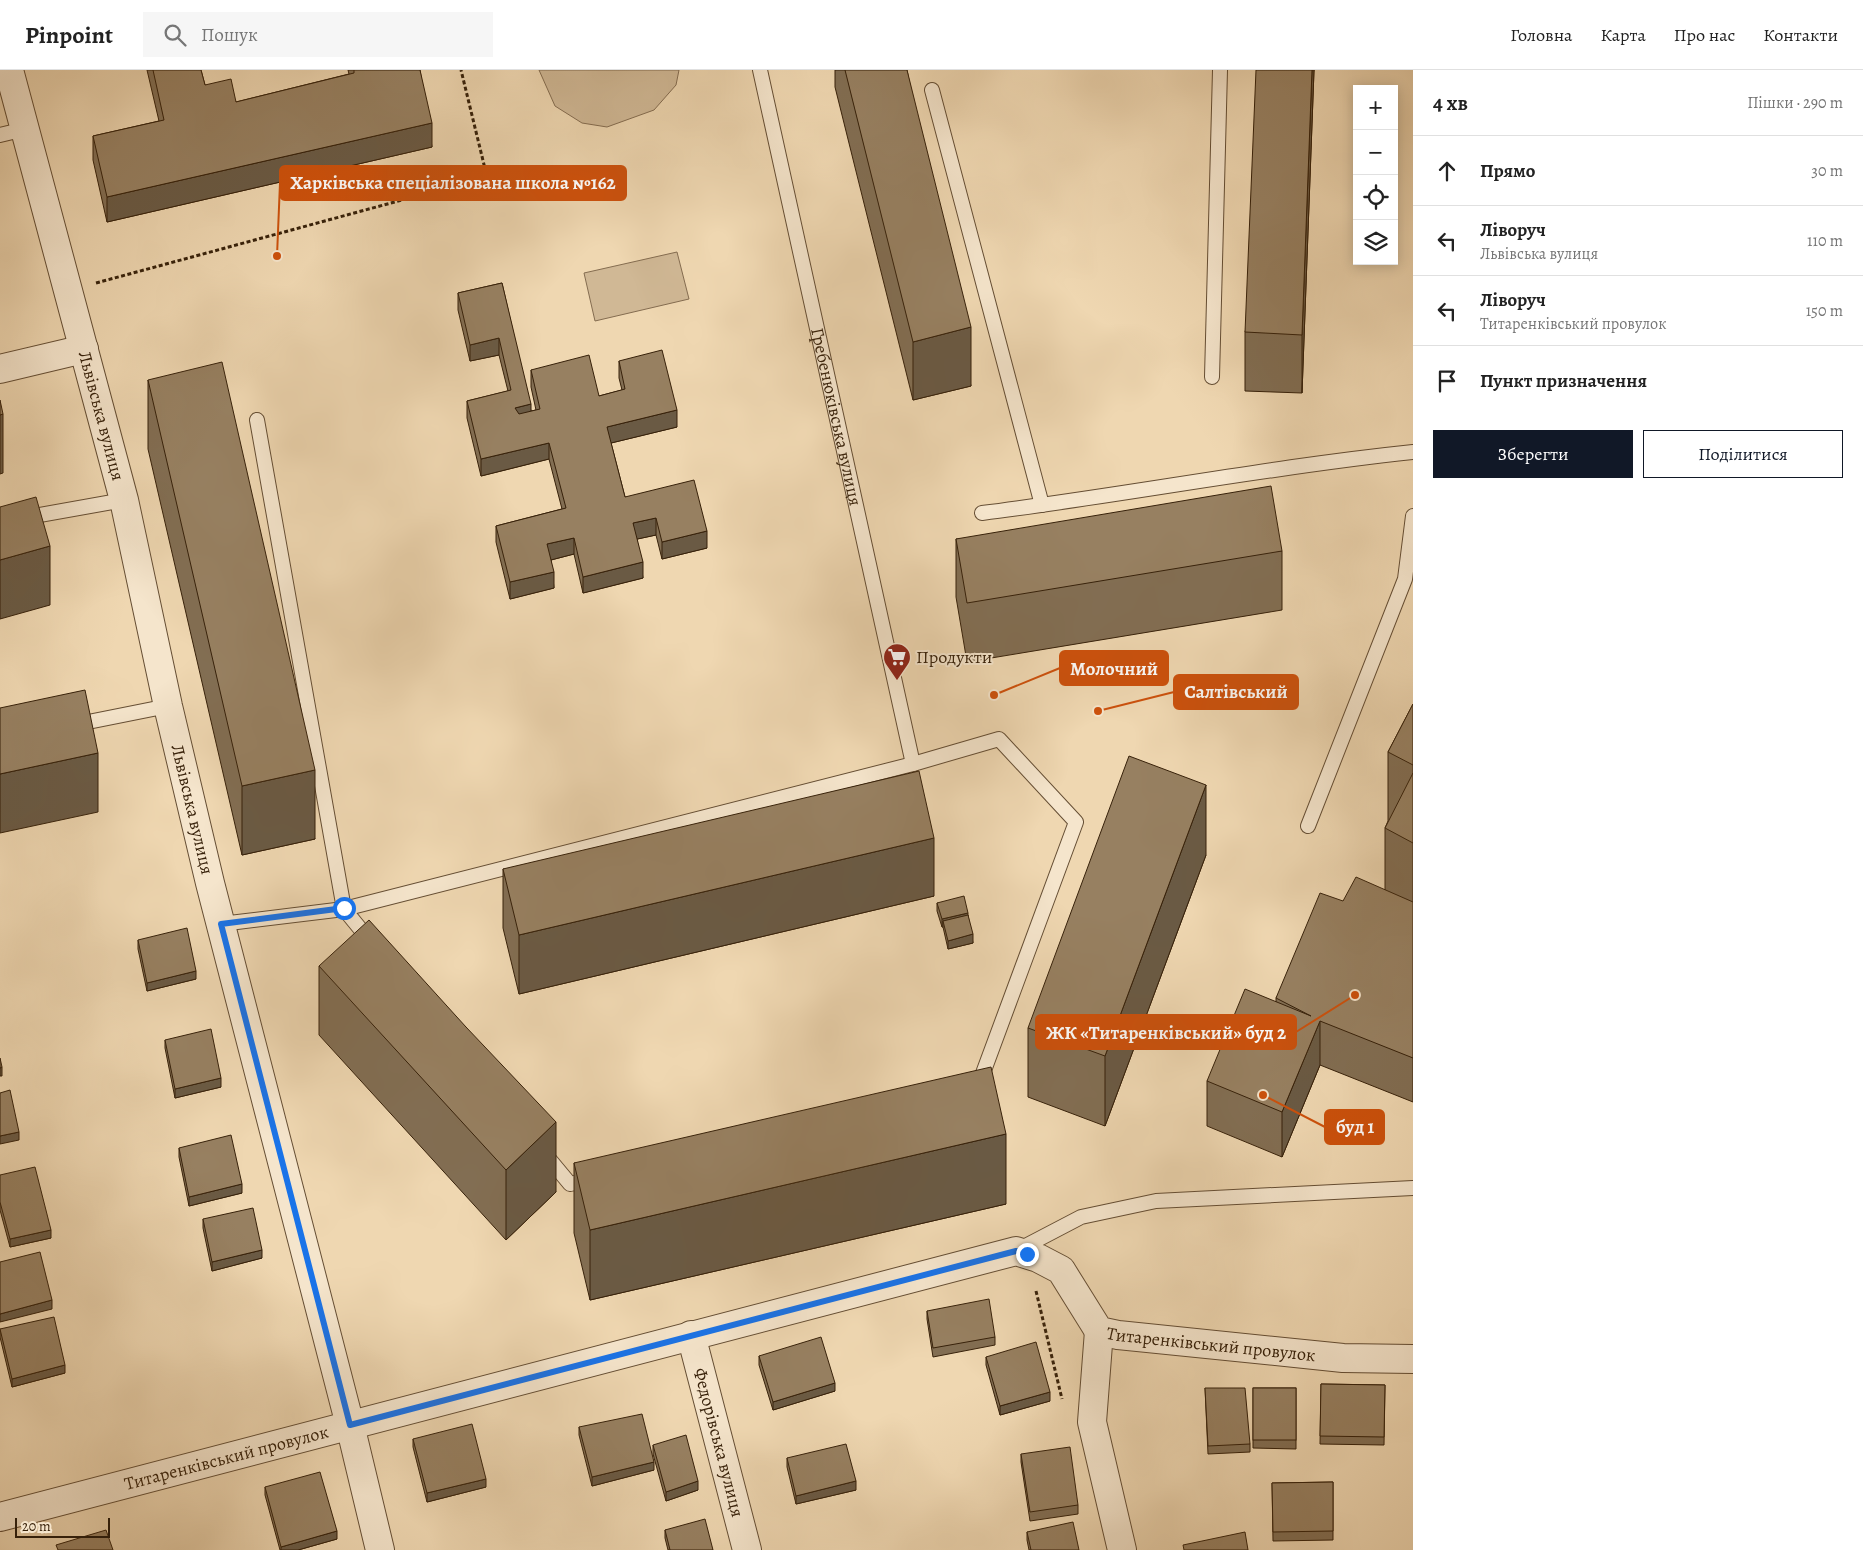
<!DOCTYPE html>
<html lang="uk">
<head>
<meta charset="utf-8">
<style>
  body { margin:0; font-family:Alegreya,serif; background:#f6f6f6; color:#222 }
  .controls { position:absolute; right:15px; top:15px; display:grid; overflow:hidden; border-radius:0px; box-shadow:0 2px 12px #0003 }
  .controls button { width:45px; height:45px; display:grid; place-items:center; padding:0; border:0; border-bottom:1px solid #e0e0e0; background:#fff; color:#222; font:25px sans-serif }
  .scale { position:absolute; left:15px; bottom:12px; width:95px; box-sizing:border-box; padding-left:5px; border:2px solid #37210a; border-top:0; font-size:14px; line-height:18px; white-space:nowrap; color:#37210a; -webkit-text-stroke:4px #f5e5cc; paint-order:stroke }
  .stop { position:absolute; width:15px; height:15px; margin:-11px; border:4px solid #1a73e8; border-radius:50%; background:#fff }
  .stop.end { background:#1a73e8; border-color:#fff; box-shadow:0 1px 5px #0008 }
  .list { margin:0; padding:0; list-style:none }
  h2 { display:flex; justify-content:space-between; align-items:center; height:65px; margin:0; padding:0 20px; font-size:21px }
  h2 small { font-size:16px; font-weight:400; color:#767676 }
  .list li { display:grid; grid-template-columns:32px 1fr auto; gap:15px; align-items:center; box-sizing:border-box; height:70px; padding:0 20px; border-top:1px solid #e0e0e0 }
  .list b { display:block; font-size:19px; white-space:nowrap }
  .list p { margin:0; font-size:16px; white-space:nowrap; color:#767676 }
  .list em { font-size:16px; font-style:normal; color:#767676 }
  .actions { display:flex; gap:10px; padding:15px 20px }
  .actions a { flex:1; padding:11px 0; border:1px solid #111827; border-radius:0px; text-align:center; font-size:18px; color:#111827 }
  .actions .main { background:#111827; color:#fff }
  .icon { flex:none; width:28px; height:28px; fill:none; stroke:currentColor; stroke-width:2; stroke-linecap:round; stroke-linejoin:round }
  .map { position:relative; flex:none; width:1413px; height:1480px; overflow:hidden }
  header { display:flex; align-items:center; gap:30px; box-sizing:border-box; height:70px; padding:0 25px; background:#fff; border-bottom:1px solid #e0e0e0 }
  header strong { font-size:24px }
  nav { display:flex; gap:28px; margin-inline-start:auto; font-size:18px }
  .search { width:350px; height:45px; background:#f6f6f6; display:flex; align-items:center; gap:12px; box-sizing:border-box; padding:0 18px; border-radius:0px; color:#767676; font-size:19px }
  main { display:flex }
  aside { flex:1; background:#fff }
  .map>svg:first-child { display:block }
  .green { fill:#d0b895; stroke:#846c50 }
  .lines { fill:none; stroke-linecap:round; stroke-linejoin:round }
  .lane-casing { stroke:#654e34; stroke-width:16 }
  .street-casing { stroke:#654e34; stroke-width:30 }
  .path { stroke:#37210a; stroke-width:3; stroke-dasharray:4 2.5; stroke-linecap:butt }
  .lane { stroke:#f5e5cc; stroke-width:14 }
  .street { stroke:#f5e5cc; stroke-width:28 }
  .wall { fill:#826e53; stroke:#37210a }
  .shaded-wall { fill:#6a5a44; stroke:#37210a }
  .building { fill:#978061; stroke:#37210a }
  .route { stroke:#1a73e8; stroke-width:6 }
  .labels { text-anchor:middle; stroke-width:4; stroke-linejoin:round; paint-order:stroke }
  .street-label { font-size:18px; fill:#37210a; stroke:#f5e5cc }
  .poi-label { font-size:18px; fill:#37210a; stroke:#f5e5cc; text-anchor:start }
  .leader { fill:none; stroke:#cd510c; stroke-width:2 }
  .callout-dot { fill:#cd510c; stroke:#f5e5cc; stroke-width:2 }
  .callout { fill:#cd510c; stroke:#cd510c; stroke-width:2 }
  .callout-label { font-size:19px; text-anchor:middle; font-weight:bold; fill:#fff }
</style>
</head>
<body>
<header>
<strong>Pinpoint</strong>
<div class="search"><svg class="icon" aria-label="search" viewBox="0 0 24 24"><circle cx="10" cy="10" r="6"/><path d="M15 15l6 6"/></svg>Пошук</div>
<nav><a>Головна</a><a>Карта</a><a>Про нас</a><a>Контакти</a></nav>
</header>
<main>
<div class="map">
<svg width="1413" height="1480" viewBox="0 0 1413 1480">
  <rect width="100%" height="100%" fill="#efd7b1"/>
  <filter id="stains"><feTurbulence type="fractalNoise" baseFrequency=".004" numOctaves="4"/><feColorMatrix values="0 0 0 0 .2 0 0 0 0 .09 0 0 0 0 .02 0 0 0 .5 -.17"/></filter>
  <radialGradient id="worn" r=".72"><stop offset=".6" stop-color="#630" stop-opacity="0"/><stop offset="1" stop-color="#630" stop-opacity=".3"/></radialGradient>
  <g class="green">
    <path d="M 539,0 L 679,0 L 676,15 L 654,40 L 607,57 L 582,53 L 555,36 Z"/>
    <path d="M 677,182 L 689,229 L 595,251 L 584,203 Z"/>
  </g>
  <g class="lines">
    <g class="lane-casing">
      <g id="lane">
        <path id="s1" d="M 760,0 L 913,694"/>
        <path d="M 932,20 L 1042,435"/>
        <path d="M 0,65 L 25,59"/>
        <path d="M 1212,307 L 1220,0"/>
        <path d="M 257,350 L 344,839 L 371,872"/>
        <path d="M 982,443 C 1126,425 1269,397 1413,382"/>
        <path d="M 0,452 L 124,430"/>
        <path d="M 73,655 L 168,636"/>
        <path d="M 1308,756 L 1405,509 L 1413,446"/>
        <path d="M 221,854 L 344,839 L 913,694 L 999,669 L 1076,752 L 979,1014"/>
        <path d="M 545,1084 L 570,1114 L 591,1110"/>
        <path d="M 1016,1181 L 1081,1147 L 1156,1131 L 1413,1118"/>
      </g>
    </g>
    <g class="street-casing">
      <g id="street">
        <path id="s2" d="M 9,0 L 124,430 L 168,636 L 210,813 L 350,1355 L 380,1480"/>
        <path d="M 0,299 L 84,279"/>
        <path d="M 1099,1261 L 1092,1352 L 1122,1480"/>
        <path id="s3" d="M 691,1265 L 747,1480"/>
        <path id="s4" d="M 0,1447 L 1016,1181 L 1038,1188 L 1061,1200 L 1099,1261 L 1118,1265 L 1343,1288 L 1413,1289"/>
      </g>
    </g>
    <g class="path">
      <path d="M 96,213 L 487,107 L 461,0"/>
      <path d="M 1036,1221 L 1062,1329"/>
    </g>
    <use href="#lane" class="lane"/>
    <use href="#street" class="street"/>
  </g>
  <g class="wall">
    <path d="M 147,0 L 201,0 L 205,15 L 236,32 L 349,4 L 348,0 L 420,0 L 432,77 L 107,152 L 93,90 L 93,66 L 159,51 Z"/>
    <path d="M 835,0 L 907,0 L 971,316 L 913,330 L 835,17 Z"/>
    <path d="M 1314,0 L 1302,323 L 1245,321 L 1245,262 Z"/>
    <path d="M 502,213 L 531,341 L 536,340 L 531,317 L 531,300 L 599,326 L 622,320 L 619,308 L 619,291 L 677,357 L 611,373 L 625,427 L 707,478 L 662,489 L 656,465 L 637,469 L 643,508 L 583,523 L 574,484 L 551,490 L 554,518 L 510,529 L 496,472 L 496,456 L 562,439 L 549,389 L 481,406 L 467,348 L 467,331 L 508,321 L 499,285 L 470,291 L 458,240 L 458,223 Z"/>
    <path d="M 148,310 L 315,769 L 242,785 L 148,379 Z"/>
    <path d="M 956,469 L 1282,481 L 1282,540 L 967,592 L 956,527 Z"/>
    <path d="M 1413,634 L 1413,1032 L 1320,995 L 1282,1087 L 1207,1056 L 1207,1011 L 1276,932 L 1276,928 L 1343,831 L 1385,820 L 1385,758 L 1388,751 L 1388,682 Z"/>
    <path d="M 1206,785 L 1105,1056 L 1028,1027 L 1028,958 Z"/>
    <path d="M 503,799 L 934,826 L 519,924 L 503,858 Z"/>
    <path d="M 937,833 L 968,845 L 973,873 L 948,879 L 943,857 L 942,857 L 937,841 Z"/>
    <path d="M 138,870 L 196,909 L 147,921 L 138,879 Z"/>
    <path d="M 319,896 L 466,957 L 556,1122 L 506,1170 L 319,965 Z"/>
    <path d="M 165,970 L 221,1017 L 175,1028 L 165,978 Z"/>
    <path d="M 179,1078 L 242,1123 L 189,1136 L 179,1087 Z"/>
    <path d="M 574,1093 L 1006,1134 L 590,1230 L 574,1163 Z"/>
    <path d="M 0,1105 L 51,1168 L 10,1177 L 0,1140 Z"/>
    <path d="M 203,1149 L 262,1188 L 212,1201 L 203,1158 Z"/>
    <path d="M 927,1241 L 995,1267 L 995,1275 L 933,1287 L 927,1249 Z"/>
    <path d="M 0,1259 L 65,1303 L 12,1317 L 0,1267 Z"/>
    <path d="M 759,1286 L 835,1321 L 773,1340 L 759,1295 Z"/>
    <path d="M 986,1287 L 1050,1331 L 1000,1345 L 986,1295 Z"/>
    <path d="M 1321,1314 L 1385,1315 L 1384,1375 L 1320,1374 Z"/>
    <path d="M 1205,1318 L 1250,1374 L 1250,1382 L 1208,1384 Z"/>
    <path d="M 1253,1318 L 1296,1318 L 1296,1379 L 1253,1378 Z"/>
    <path d="M 579,1357 L 654,1400 L 592,1416 L 579,1365 Z"/>
    <path d="M 413,1369 L 486,1417 L 427,1432 L 413,1377 Z"/>
    <path d="M 653,1375 L 698,1420 L 666,1431 L 653,1384 Z"/>
    <path d="M 1021,1384 L 1078,1435 L 1078,1444 L 1030,1451 L 1021,1392 Z"/>
    <path d="M 787,1388 L 856,1420 L 796,1434 L 787,1397 Z"/>
    <path d="M 1333,1412 L 1333,1470 L 1273,1471 L 1272,1413 Z"/>
    <path d="M 265,1417 L 337,1469 L 298,1480 L 280,1480 L 265,1425 Z"/>
    <path d="M 665,1460 L 713,1480 L 668,1480 L 665,1468 Z"/>
    <path d="M 1027,1462 L 1079,1480 L 1029,1480 L 1027,1470 Z"/>
  </g>
  <g class="shaded-wall">
    <path d="M 1312,0 L 1314,0 L 1302,323 L 1302,265 Z"/>
    <path d="M 432,53 L 432,77 L 107,152 L 107,127 Z"/>
    <path d="M 971,257 L 971,316 L 913,330 L 913,272 Z"/>
    <path d="M 499,268 L 499,285 L 470,291 L 470,275 Z"/>
    <path d="M 531,334 L 531,351 L 515,354 L 515,338 Z"/>
    <path d="M 677,340 L 677,357 L 607,374 L 607,357 Z"/>
    <path d="M 3,344 L 3,403 L 0,404 L 0,345 Z"/>
    <path d="M 549,373 L 549,389 L 481,406 L 481,389 Z"/>
    <path d="M 656,448 L 656,465 L 633,470 L 633,453 Z"/>
    <path d="M 707,461 L 707,478 L 662,489 L 662,472 Z"/>
    <path d="M 574,468 L 574,484 L 547,491 L 547,474 Z"/>
    <path d="M 50,476 L 50,535 L 0,549 L 0,490 Z"/>
    <path d="M 643,492 L 643,508 L 583,523 L 583,507 Z"/>
    <path d="M 554,502 L 554,518 L 510,529 L 510,512 Z"/>
    <path d="M 98,683 L 98,742 L 0,763 L 0,704 Z"/>
    <path d="M 315,700 L 315,769 L 242,785 L 242,716 Z"/>
    <path d="M 1206,715 L 1206,785 L 1105,1056 L 1105,986 Z"/>
    <path d="M 934,768 L 934,826 L 519,924 L 519,865 Z"/>
    <path d="M 968,843 L 968,851 L 943,851 L 943,857 L 942,857 L 942,849 Z"/>
    <path d="M 973,864 L 973,873 L 948,879 L 948,871 Z"/>
    <path d="M 196,901 L 196,909 L 147,921 L 147,913 Z"/>
    <path d="M 1320,951 L 1320,995 L 1282,1087 L 1282,1042 Z"/>
    <path d="M 2,997 L 2,1006 L 0,1006 L 0,998 Z"/>
    <path d="M 221,1008 L 221,1017 L 175,1028 L 175,1019 Z"/>
    <path d="M 556,1052 L 556,1122 L 506,1170 L 506,1100 Z"/>
    <path d="M 19,1062 L 19,1070 L 0,1074 L 0,1066 Z"/>
    <path d="M 1006,1064 L 1006,1134 L 590,1230 L 590,1160 Z"/>
    <path d="M 242,1114 L 242,1123 L 189,1136 L 189,1127 Z"/>
    <path d="M 51,1160 L 51,1168 L 10,1177 L 10,1169 Z"/>
    <path d="M 262,1180 L 262,1188 L 212,1201 L 212,1192 Z"/>
    <path d="M 52,1230 L 52,1239 L 0,1252 L 0,1244 Z"/>
    <path d="M 65,1295 L 65,1303 L 12,1317 L 12,1309 Z"/>
    <path d="M 835,1313 L 835,1321 L 773,1340 L 773,1332 Z"/>
    <path d="M 1050,1322 L 1050,1331 L 1000,1345 L 1000,1336 Z"/>
    <path d="M 654,1392 L 654,1400 L 592,1416 L 592,1407 Z"/>
    <path d="M 486,1409 L 486,1417 L 427,1432 L 427,1423 Z"/>
    <path d="M 698,1411 L 698,1420 L 666,1431 L 666,1422 Z"/>
    <path d="M 856,1411 L 856,1420 L 796,1434 L 796,1426 Z"/>
    <path d="M 337,1461 L 337,1469 L 298,1480 L 281,1480 L 281,1477 Z"/>
  </g>
  <g class="building">
    <path d="M 153,0 L 201,0 L 205,15 L 231,9 L 236,32 L 354,3 L 354,0 L 420,0 L 432,53 L 107,127 L 93,66 L 164,50 Z"/>
    <path d="M 845,0 L 907,0 L 971,257 L 913,272 Z"/>
    <path d="M 1256,0 L 1312,0 L 1302,265 L 1245,262 Z"/>
    <path d="M 502,213 L 531,334 L 515,338 L 519,344 L 540,339 L 531,300 L 589,285 L 599,326 L 625,319 L 619,291 L 662,280 L 677,340 L 607,357 L 625,427 L 694,410 L 707,461 L 662,472 L 656,448 L 633,453 L 643,492 L 583,507 L 574,468 L 547,474 L 554,502 L 510,512 L 496,456 L 566,438 L 549,373 L 481,389 L 467,331 L 511,320 L 499,268 L 470,275 L 458,223 Z"/>
    <path d="M 222,292 L 315,700 L 242,716 L 148,310 Z"/>
    <path d="M 0,330 L 3,344 L 0,345 Z"/>
    <path d="M 1271,416 L 1282,481 L 967,533 L 956,469 Z"/>
    <path d="M 36,427 L 50,476 L 0,490 L 0,437 Z"/>
    <path d="M 85,620 L 98,683 L 0,704 L 0,638 Z"/>
    <path d="M 1413,634 L 1413,695 L 1388,682 Z"/>
    <path d="M 1129,686 L 1206,715 L 1105,986 L 1028,958 Z"/>
    <path d="M 919,701 L 934,768 L 519,865 L 503,799 Z"/>
    <path d="M 1413,703 L 1413,773 L 1385,758 Z"/>
    <path d="M 1356,807 L 1413,832 L 1413,988 L 1320,951 L 1282,1042 L 1207,1011 L 1245,919 L 1311,946 L 1276,928 L 1320,823 L 1343,831 Z"/>
    <path d="M 964,826 L 968,843 L 942,849 L 937,833 Z"/>
    <path d="M 968,845 L 973,864 L 948,871 L 943,851 Z"/>
    <path d="M 369,850 L 466,957 L 556,1052 L 506,1100 L 319,896 Z"/>
    <path d="M 187,858 L 196,901 L 147,913 L 138,870 Z"/>
    <path d="M 211,959 L 221,1008 L 175,1019 L 165,970 Z"/>
    <path d="M 0,988 L 2,997 L 0,998 Z"/>
    <path d="M 991,997 L 1006,1064 L 590,1160 L 574,1093 Z"/>
    <path d="M 10,1020 L 19,1062 L 0,1066 L 0,1023 Z"/>
    <path d="M 231,1065 L 242,1114 L 189,1127 L 179,1078 Z"/>
    <path d="M 35,1097 L 51,1160 L 10,1169 L 0,1132 L 0,1105 Z"/>
    <path d="M 253,1138 L 262,1180 L 212,1192 L 203,1149 Z"/>
    <path d="M 40,1182 L 52,1230 L 0,1244 L 0,1192 Z"/>
    <path d="M 989,1229 L 995,1267 L 933,1278 L 927,1241 Z"/>
    <path d="M 54,1247 L 65,1295 L 12,1309 L 0,1259 Z"/>
    <path d="M 821,1267 L 835,1313 L 773,1332 L 759,1286 Z"/>
    <path d="M 1036,1272 L 1050,1322 L 1000,1336 L 986,1287 Z"/>
    <path d="M 1321,1314 L 1385,1315 L 1384,1367 L 1320,1366 Z"/>
    <path d="M 1205,1318 L 1245,1318 L 1250,1374 L 1208,1376 Z"/>
    <rect x="1253" y="1318" width="43" height="52"/>
    <path d="M 642,1344 L 654,1392 L 592,1407 L 579,1357 Z"/>
    <path d="M 472,1354 L 486,1409 L 427,1423 L 413,1369 Z"/>
    <path d="M 686,1365 L 698,1411 L 666,1422 L 653,1375 Z"/>
    <path d="M 846,1374 L 856,1411 L 796,1426 L 787,1388 Z"/>
    <path d="M 1070,1377 L 1078,1435 L 1030,1442 L 1021,1384 Z"/>
    <path d="M 320,1402 L 337,1461 L 281,1477 L 265,1417 Z"/>
    <path d="M 1333,1412 L 1333,1461 L 1273,1462 L 1272,1413 Z"/>
    <path d="M 705,1449 L 713,1480 L 670,1480 L 665,1460 Z"/>
    <path d="M 1073,1452 L 1079,1480 L 1031,1480 L 1027,1462 Z"/>
    <path d="M 106,1460 L 113,1480 L 58,1480 L 56,1475 Z"/>
    <path d="M 1245,1462 L 1248,1480 L 1184,1480 L 1183,1475 Z"/>
  </g>
  <g class="lines">
    <path class="route" d="M 344,838 L 221,854 L 350,1355 L 1016,1181 L 1027,1184"/>
  </g>
  <defs>
    <g id="supermarket-pin" transform="scale(1.4375)"><path d="M0 17L-7.5 6A9.5 9.5 0 1 1 7.5 6Z" fill="#8f2418" stroke="#f5e5cc"/><path d="M-6-5.5h2.5l.6 2H6L4.5 2H-2.5L-4.4-4H-6ZM-1.5 3.2a1.3 1.3 0 1 0 .1 0ZM3 3.2a1.3 1.3 0 1 0 .1 0Z" fill="#fff"/></g>
  </defs>
  <g fill-rule="evenodd">
    <use href="#supermarket-pin" x="897" y="587"/>
  </g>
  <g class="labels">
    <g class="street-label">
      <text dy="6" stroke="none"><textPath href="#s2" startOffset="358">Львівська вулиця</textPath></text>
      <text dy="6" stroke="none"><textPath href="#s1" startOffset="355">Гребенюківська вулиця</textPath></text>
      <text dy="6" stroke="none"><textPath href="#s2" startOffset="762">Львівська вулиця</textPath></text>
      <text dy="6" stroke="none"><textPath href="#s4" startOffset="1284">Титаренківський провулок</textPath></text>
      <text dy="6" stroke="none"><textPath href="#s3" startOffset="111">Федорівська вулиця</textPath></text>
      <text dy="6" stroke="none"><textPath href="#s4" startOffset="234">Титаренківський провулок</textPath></text>
    </g>
    <g class="poi-label">
      <text x="916" y="593">Продукти</text>
    </g>
  </g>
  <path class="leader" d="M277 186L280 113M994 625L1060 598M1098 641L1174 622M1355 925L1296 962M1263 1025L1325 1057"/>
  <g class="callout-dot">
    <circle cx="277" cy="186" r="5"/>
    <circle cx="994" cy="625" r="5"/>
    <circle cx="1098" cy="641" r="5"/>
    <circle cx="1355" cy="925" r="5"/>
    <circle cx="1263" cy="1025" r="5"/>
  </g>
  <g class="callout">
    <rect x="280" y="96" width="346" height="34" rx="5"/>
    <rect x="1060" y="581" width="108" height="34" rx="5"/>
    <rect x="1174" y="605" width="124" height="34" rx="5"/>
    <rect x="1036" y="945" width="260" height="34" rx="5"/>
    <rect x="1325" y="1040" width="59" height="34" rx="5"/>
  </g>
  <g class="callout-label">
    <text x="453" y="119">Харківська спеціалізована школа №162</text>
    <text x="1114" y="605">Молочний</text>
    <text x="1236" y="628">Салтівський</text>
    <text x="1166" y="969">ЖК «Титаренківський» буд 2</text>
    <text x="1355" y="1063">буд 1</text>
  </g>
  <rect width="100%" height="100%" filter="url(#stains)"/>
  <rect width="100%" height="100%" fill="url(#worn)"/>
</svg>
<div class="controls">
<button>+</button>
<button>−</button>
<button><svg class="icon" aria-label="locate" viewBox="0 0 24 24"><circle cx="12" cy="12" r="6"/><path d="M12 2v4M12 18v4M2 12h4M18 12h4"/></svg></button>
<button><svg class="icon" aria-label="layers" viewBox="0 0 24 24"><path d="M12 4l9 5-9 5-9-5zM3 14l9 5 9-5"/></svg></button>
</div>
<div class="scale">20 m</div>
<div class="stop" style="left:344px;top:838px"></div>
<div class="stop end" style="left:1027px;top:1184px"></div>
</div>
<aside>
<h2>4 хв<small>Пішки · 290 m</small></h2>
<ul class="list">
<li><svg class="icon" aria-label="ahead" viewBox="0 0 24 24"><path d="M12 20V5M6 11l6-6 6 6"/></svg><div><b>Прямо</b></div><em>30 m</em></li>
<li><svg class="icon" aria-label="left" viewBox="0 0 24 24"><path d="M17 20v-9H6M10 6l-5 5 5 5"/></svg><div><b>Ліворуч</b><p>Львівська вулиця</p></div><em>110 m</em></li>
<li><svg class="icon" aria-label="left" viewBox="0 0 24 24"><path d="M17 20v-9H6M10 6l-5 5 5 5"/></svg><div><b>Ліворуч</b><p>Титаренківський провулок</p></div><em>150 m</em></li>
<li><svg class="icon" aria-label="arrive" viewBox="0 0 24 24"><path d="M6 21V4h12l-3 4 3 4H6"/></svg><div><b>Пункт призначення</b></div></li>
</ul>
<div class="actions"><a class="main">Зберегти</a><a>Поділитися</a></div>
</aside>
</main>
</body>
</html>
